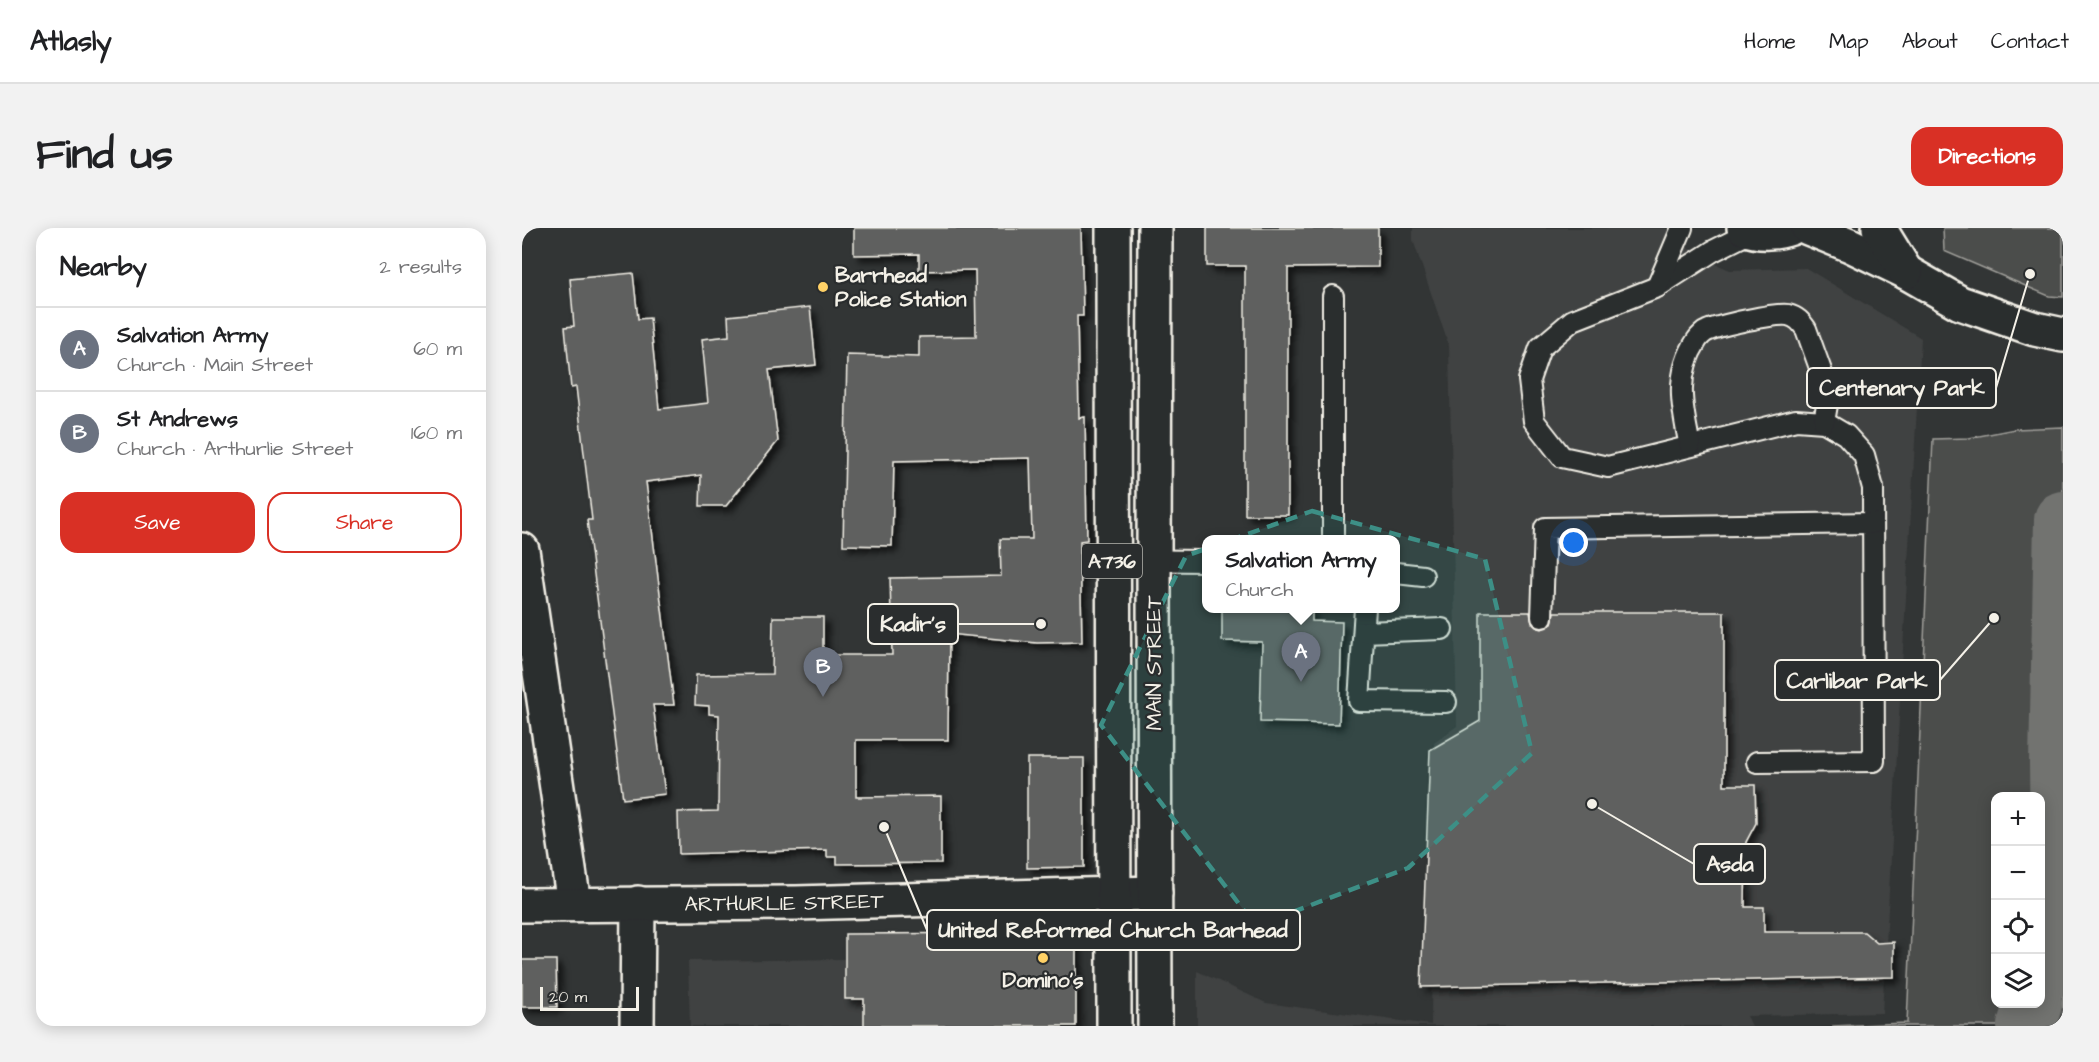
<!DOCTYPE html>
<html lang="en">
<head>
<meta charset="utf-8">
<style>
  body { margin:0; font-family:"Architects Daughter",sans-serif; background:#f2f2f2; color:#202124 }
  .controls { position:absolute; right:18px; bottom:18px; display:grid; overflow:hidden; border-radius:12px; box-shadow:0 3px 15px #0003 }
  .controls button { width:54px; height:54px; display:grid; place-items:center; padding:0; border:0; border-bottom:2px solid #e0e0e0; background:#fff; color:#202124; font:30px sans-serif }
  .scale { position:absolute; left:18px; bottom:15px; width:99px; box-sizing:border-box; padding-left:6px; border:3px solid #f4f1e8; border-top:0; font-size:16px; line-height:21px; white-space:nowrap; color:#f4f1e8; -webkit-text-stroke:4px #2a2d2e; paint-order:stroke }
  .you { position:absolute; left:1052px; top:315px; width:21px; height:21px; margin:-15px; border:4px solid #fff; border-radius:50%; background:#1a73e8; box-shadow:0 0 0 9px #1a73e833 }
  .badge { display:grid; place-items:center; width:39px; height:39px; border-radius:50%; background:#d93025; color:#fff; font-size:20px; font-weight:700 }
  .pin { position:absolute; translate:-50% -50px; filter:drop-shadow(0 2px 3px #0008) }
  .pin::after { content:''; position:absolute; top:32px; width:21px; height:18px; background:inherit; clip-path:polygon(0 0,100% 0,50% 100%) }
  .popup { position:absolute; left:680px; top:307px; width:198px; height:78px; box-sizing:border-box; display:grid; place-content:center; border-radius:12px; background:#fff; filter:drop-shadow(0 2px 4px #0005); font-size:20px; white-space:nowrap; color:#757577 }
  .popup b { font-size:22px; color:#202124 }
  .popup::after { content:''; position:absolute; left:50%; top:100%; margin-left:-12px; border:12px solid transparent; border-top-color:#fff }
  .list { margin:0; padding:0; list-style:none }
  h2 { display:flex; justify-content:space-between; align-items:center; height:78px; margin:0; padding:0 24px; font-size:26px }
  h2 small { font-size:20px; font-weight:400; color:#757577 }
  .list li { display:grid; grid-template-columns:39px 1fr auto; gap:18px; align-items:center; box-sizing:border-box; height:84px; padding:0 24px; border-top:2px solid #e0e0e0 }
  .list b { display:block; font-size:22px; white-space:nowrap }
  .list p { margin:0; font-size:20px; white-space:nowrap; color:#757577 }
  .list em { font-size:20px; font-style:normal; color:#757577 }
  .actions { display:flex; gap:12px; padding:18px 24px }
  .actions a { flex:1; padding:14px 0; border:2px solid #d93025; border-radius:18px; text-align:center; font-size:21px; color:#d93025 }
  .actions .main { background:#d93025; color:#fff }
  .icon { flex:none; width:33px; height:33px; fill:none; stroke:currentColor; stroke-width:2; stroke-linecap:round; stroke-linejoin:round }
  .map { position:relative; flex:none; width:1541px; height:798px; overflow:hidden; border-radius:18px }
  header { display:flex; align-items:center; gap:36px; box-sizing:border-box; height:84px; padding:0 30px; background:#fff; border-bottom:2px solid #e0e0e0 }
  header strong { font-size:28px }
  nav { display:flex; gap:33px; margin-inline-start:auto; font-size:21px }
  .intro { display:flex; align-items:center; justify-content:space-between; box-sizing:border-box; height:144px; padding:0 36px }
  h1 { margin:0; font-size:42px }
  .button { padding:15px 27px; border-radius:18px; background:#d93025; color:#fff; font-size:21px; font-weight:700 }
  main { display:flex; gap:36px; padding:0 36px }
  aside { flex:1; background:#fff; border-radius:18px; box-shadow:0 3px 15px #0003 }
  .map>svg:first-child { display:block }
  .built { fill:#404242 }
  .green { fill:#4b4d4c; stroke:#a09f9a; stroke-width:1.5; fill-rule:evenodd }
  .lines { fill:none; stroke-linecap:round; stroke-linejoin:round }
  .river { stroke:#727370; stroke-width:58 }
  .building { fill:#5f605f; stroke:#f4f1e8; stroke-width:1.5; filter:url(#shadow) }
  .lane-casing { stroke:#f4f1e8; stroke-width:24 }
  .street-casing { stroke:#f4f1e8; stroke-width:38 }
  .secondary-casing { stroke:#f4f1e8; stroke-width:38 }
  .primary-casing { stroke:#f4f1e8; stroke-width:38 }
  .lane { stroke:#2a2d2e; stroke-width:20 }
  .street { stroke:#2a2d2e; stroke-width:33 }
  .secondary { stroke:#2a2d2e; stroke-width:33 }
  .primary { stroke:#2a2d2e; stroke-width:33 }
  .marked { fill:#3d8f86; fill-opacity:0.2; stroke:#3d8f86; stroke-width:4.5; stroke-dasharray:12 8; stroke-linejoin:round }
  .poi-dot { fill:#ffd166; stroke:#2a2d2e; stroke-width:2 }
  .labels { text-anchor:middle; stroke-width:4.5; stroke-linejoin:round; paint-order:stroke }
  .shield { fill:#2a2d2e; stroke:#b7b6b0; stroke-width:1.5 }
  .shield-label { font-size:20px; font-weight:bold; fill:#f4f1e8 }
  .poi-label { font-size:21px; font-weight:bold; fill:#f4f1e8; stroke:#2a2d2e; text-anchor:start }
  .street-label { font-size:21px; fill:#f4f1e8; stroke:#2a2d2e }
  .leader { fill:none; stroke:#f4f1e8; stroke-width:2 }
  .callout-dot { fill:#f4f1e8; stroke:#2a2d2e; stroke-width:2 }
  .callout { fill:#2a2d2e; stroke:#f4f1e8; stroke-width:2 }
  .callout-label { font-size:22px; text-anchor:middle; font-weight:bold; fill:#f4f1e8 }
</style>
</head>
<body>
<header>
<strong>Atlasly</strong>
<nav><a>Home</a><a>Map</a><a>About</a><a>Contact</a></nav>
</header>
<div class="intro"><h1>Find us</h1><a class="button">Directions</a></div>
<main>
<aside>
<h2>Nearby<small>2 results</small></h2>
<ul class="list">
<li><span class="badge" style="background:#6b7280">A</span><div><b>Salvation Army</b><p>Church · Main Street</p></div><em>60 m</em></li>
<li><span class="badge" style="background:#6b7280">B</span><div><b>St Andrews</b><p>Church · Arthurlie Street</p></div><em>160 m</em></li>
</ul>
<div class="actions"><a class="main">Save</a><a>Share</a></div>
</aside>
<div class="map">
<svg width="1541" height="798" viewBox="0 0 1541 798">
  <defs>
    <filter id="shadow"><feDropShadow dx="5.5" dy="5.5" stdDeviation="3" flood-color="#0009"/></filter>
  </defs>
  <rect width="100%" height="100%" fill="#323535"/>
  <filter id="ink" filterUnits="userSpaceOnUse"><feTurbulence type="fractalNoise" baseFrequency=".0167" numOctaves="2"/><feDisplacementMap in="SourceGraphic" scale="12" xChannelSelector="R" yChannelSelector="G"/><feConvolveMatrix kernelMatrix="1 2 1 2 8 2 1 2 1" color-interpolation-filters="sRGB"/></filter>
  <g filter="url(#ink)">
    <g class="built">
      <path d="M 891,0 L 1144,0 L 1175,28 L 1208,42 L 1284,40 L 1399,110 L 1360,785 L 1225,788 L 1230,798 L 675,798 L 675,743 L 744,775 L 909,797 L 912,515 L 935,498 L 927,118 L 891,12 Z"/>
      <path d="M 508,698 L 527,698 L 554,717 L 554,798 L 168,798 L 166,733 L 322,731 L 323,706 L 508,705 Z"/>
    </g>
    <g class="green">
      <path d="M 1421,0 L 1541,0 L 1541,69 L 1527,68 L 1422,23 Z"/>
      <path d="M 1541,199 L 1541,798 L 1310,798 L 1385,795 L 1411,211 L 1447,210 L 1493,201 ZM 1474,568 L 1518,568 L 1518,776 L 1474,776 Z"/>
    </g>
    <g class="lines">
      <g class="river">
        <path d="M 1518,750 L 1538,688 L 1536,535 L 1541,292"/>
        <path d="M 1504,798 L 1511,776"/>
      </g>
    </g>
    <g class="building">
      <path d="M 332,0 L 559,0 L 561,88 L 555,88 L 557,190 L 563,189 L 565,312 L 558,313 L 560,414 L 515,415 L 427,406 L 426,512 L 334,512 L 334,569 L 419,568 L 419,635 L 315,636 L 315,629 L 305,629 L 305,622 L 157,626 L 156,584 L 196,583 L 197,487 L 187,486 L 187,478 L 173,477 L 174,447 L 250,446 L 251,389 L 301,389 L 301,427 L 370,427 L 368,350 L 479,348 L 478,311 L 510,311 L 508,230 L 372,233 L 370,318 L 321,317 L 325,127 L 397,129 L 397,109 L 454,108 L 453,42 L 397,43 L 397,26 L 332,27 Z"/>
      <path d="M 685,0 L 856,0 L 856,39 L 766,40 L 766,287 L 723,287 L 723,38 L 685,38 Z"/>
      <path d="M 111,45 L 116,91 L 128,90 L 137,181 L 186,175 L 180,111 L 207,108 L 206,88 L 288,79 L 294,137 L 247,142 L 256,213 L 204,278 L 178,278 L 179,247 L 124,254 L 152,477 L 131,477 L 143,566 L 101,571 L 65,292 L 70,292 L 54,159 L 49,160 L 43,99 L 52,98 L 48,51 Z"/>
      <path d="M 700,381 L 790,381 L 790,393 L 820,394 L 817,496 L 738,494 L 740,414 L 700,413 Z"/>
      <path d="M 958,384 L 1008,384 L 1010,395 L 1014,399 L 1020,401 L 1030,396 L 1032,384 L 1202,384 L 1202,557 L 1233,557 L 1234,595 L 1224,614 L 1223,679 L 1242,679 L 1242,704 L 1342,704 L 1355,715 L 1372,714 L 1372,749 L 899,759 L 908,522 L 958,493 Z"/>
      <path d="M 505,530 L 562,530 L 562,639 L 505,640 Z"/>
      <path d="M 508,698 L 527,698 L 554,717 L 554,798 L 342,798 L 342,771 L 323,771 L 323,706 L 508,705 Z"/>
      <path d="M 0,732 L 34,732 L 35,779 L 0,779 Z"/>
    </g>
    <g class="lines">
      <g class="lane-casing">
        <g id="lane">
          <path d="M 1231,3 L 1191,23 L 1135,59 L 1051,92 L 1018,120 L 1007,152 L 1012,193 L 1040,229 L 1086,239 L 1274,192 L 1302,194 L 1324,207 L 1342,227 L 1351,260 L 1352,533 L 1235,534"/>
          <path d="M 1135,59 L 1160,0"/>
          <path d="M 1168,218 C 1160,180 1152,147 1175,112 C 1177,109 1182,104 1185,103 C 1198,97 1253,85 1266,87 C 1275,89 1279,94 1284,101 L 1307,165 L 1302,194"/>
          <path d="M 811,312 L 811,68"/>
          <path d="M 590,332 L 684,333"/>
          <path d="M 874,345 L 901,348"/>
          <path d="M 843,380 L 837,473 L 924,474"/>
          <path d="M 1020,389 L 1023,300 L 1351,295"/>
          <path d="M 842,404 L 920,401"/>
        </g>
      </g>
      <g class="street-casing">
        <g id="street">
          <path d="M 0,322 L 52,676"/>
          <path d="M 115,798 L 116,675"/>
        </g>
      </g>
      <g class="secondary-casing">
        <g id="secondary">
          <path d="M 1222,0 C 1237,6 1254,5 1269,0"/>
          <path d="M 1286,0 L 1328,17 L 1384,44 L 1438,75 L 1513,101 L 1541,107"/>
          <path d="M 1357,0 L 1384,44"/>
          <path id="s1" d="M 0,677 L 274,675 L 633,665"/>
        </g>
      </g>
      <g class="primary-casing">
        <g id="primary">
          <path d="M 591,0 L 592,798"/>
          <path d="M 633,798 L 632,333 L 633,0"/>
        </g>
      </g>
      <use href="#lane" class="lane"/>
      <use href="#street" class="street"/>
      <use href="#secondary" class="secondary"/>
      <use href="#primary" class="primary"/>
    </g>
  </g>
  <path class="marked" d="M 790,283 L 963,331 L 1010,525 L 886,640 L 734,698 L 579,497 L 664,328 Z"/>
  <g class="poi-dot">
    <circle cx="301" cy="59" r="6"/>
    <circle cx="521" cy="730" r="6"/>
  </g>
  <g class="labels">
    <rect class="shield" x="560" y="316" width="60" height="34" rx="4.5"/>
    <g class="shield-label">
      <text x="590" y="340">A736</text>
    </g>
    <g class="poi-label">
      <text x="313" y="54">Barrhead<tspan x="313" dy="24">Police Station</tspan></text>
      <text x="521" y="759" text-anchor="middle">Domino's</text>
    </g>
    <g class="street-label">
      <text transform="translate(632 435) rotate(-90)" y="7">MAIN STREET</text>
      <text dy="7" stroke="none"><textPath href="#s1" startOffset="262">ARTHURLIE STREET</textPath></text>
    </g>
  </g>
  <path class="leader" d="M1508 46L1474 160M519 396L436 396M1472 390L1418 452M1070 576L1172 636M362 599L405 702"/>
  <g class="callout-dot">
    <circle cx="1508" cy="46" r="6"/>
    <circle cx="519" cy="396" r="6"/>
    <circle cx="1472" cy="390" r="6"/>
    <circle cx="1070" cy="576" r="6"/>
    <circle cx="362" cy="599" r="6"/>
  </g>
  <g class="callout">
    <rect x="1285" y="140" width="189" height="40" rx="6"/>
    <rect x="346" y="376" width="90" height="40" rx="6"/>
    <rect x="1253" y="432" width="165" height="40" rx="6"/>
    <rect x="1172" y="616" width="71" height="40" rx="6"/>
    <rect x="405" y="682" width="373" height="40" rx="6"/>
  </g>
  <g class="callout-label">
    <text x="1380" y="167">Centenary Park</text>
    <text x="391" y="403">Kadir's</text>
    <text x="1335" y="460">Carlibar Park</text>
    <text x="1208" y="643">Asda</text>
    <text x="591" y="709">United Reformed Church Barhead</text>
  </g>
</svg>
<div class="controls">
<button>+</button>
<button>−</button>
<button><svg class="icon" aria-label="locate" viewBox="0 0 24 24"><circle cx="12" cy="12" r="6"/><path d="M12 2v4M12 18v4M2 12h4M18 12h4"/></svg></button>
<button><svg class="icon" aria-label="layers" viewBox="0 0 24 24"><path d="M12 4l9 5-9 5-9-5zM3 14l9 5 9-5"/></svg></button>
</div>
<div class="scale">20 m</div>
<div class="you"></div>
<div class="pin badge" style="left:779px;top:454px;background:#6b7280">A</div>
<div class="popup"><b>Salvation Army</b>Church</div>
<div class="pin badge" style="left:301px;top:469px;background:#6b7280">B</div>
</div>
</main>
</body>
</html>
